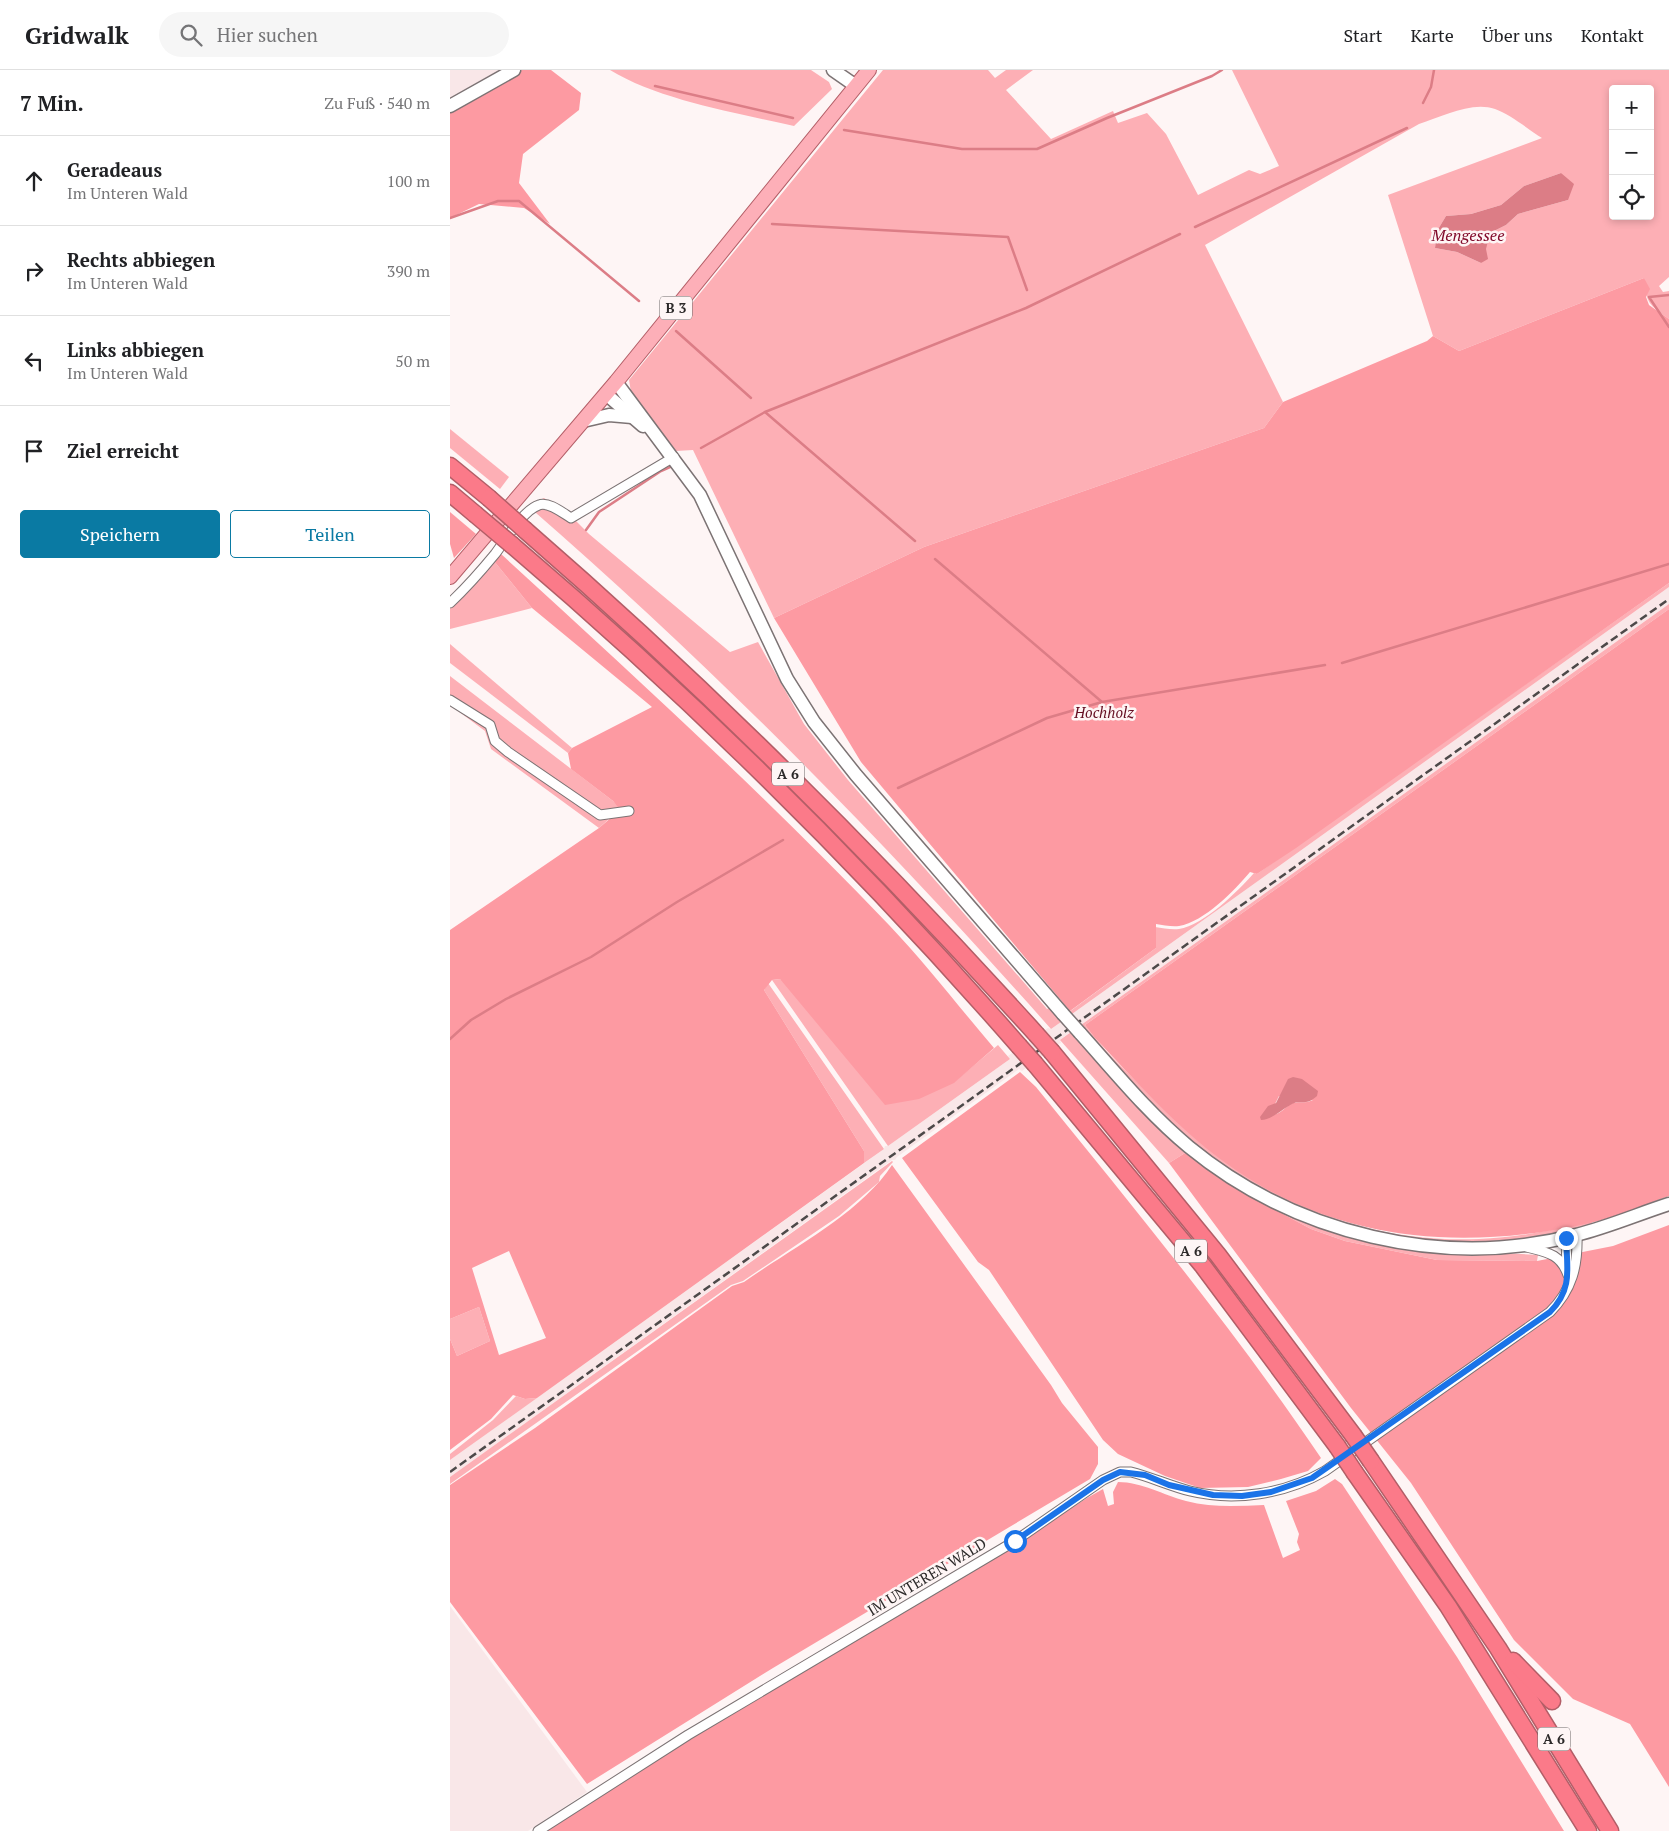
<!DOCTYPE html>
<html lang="de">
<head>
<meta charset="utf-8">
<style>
  body { margin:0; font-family:"PT Serif",serif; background:#f6f6f6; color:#202124 }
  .controls { position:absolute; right:15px; top:15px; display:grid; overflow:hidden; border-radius:5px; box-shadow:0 2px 8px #0003 }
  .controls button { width:45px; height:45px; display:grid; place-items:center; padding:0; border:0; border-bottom:1px solid #e0e0e0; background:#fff; color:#202124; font:25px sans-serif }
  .stop { position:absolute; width:15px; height:15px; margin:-11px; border:4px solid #1a73e8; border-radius:50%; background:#fff }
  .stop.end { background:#1a73e8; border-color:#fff; box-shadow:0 1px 5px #0008 }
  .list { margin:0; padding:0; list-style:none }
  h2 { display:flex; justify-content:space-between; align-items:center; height:65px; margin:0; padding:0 20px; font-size:21px }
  h2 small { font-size:16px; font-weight:400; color:#757577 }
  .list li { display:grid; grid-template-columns:32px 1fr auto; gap:15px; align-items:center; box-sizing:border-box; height:90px; padding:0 20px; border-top:1px solid #e0e0e0 }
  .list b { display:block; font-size:19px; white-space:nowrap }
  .list p { margin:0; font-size:16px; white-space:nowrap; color:#757577 }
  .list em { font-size:16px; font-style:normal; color:#757577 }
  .actions { display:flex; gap:10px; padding:15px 20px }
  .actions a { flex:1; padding:11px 0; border:1px solid #0a7aa3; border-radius:5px; text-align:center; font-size:18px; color:#0a7aa3 }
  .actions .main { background:#0a7aa3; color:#fff }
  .icon { flex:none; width:28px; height:28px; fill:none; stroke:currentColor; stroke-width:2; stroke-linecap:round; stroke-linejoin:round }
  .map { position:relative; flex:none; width:1219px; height:1761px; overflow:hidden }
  header { display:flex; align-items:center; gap:30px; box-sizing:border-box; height:70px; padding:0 25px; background:#fff; border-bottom:1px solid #e0e0e0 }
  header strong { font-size:24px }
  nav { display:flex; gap:28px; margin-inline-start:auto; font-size:18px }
  .search { width:350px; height:45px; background:#f6f6f6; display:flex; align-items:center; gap:12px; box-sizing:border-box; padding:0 18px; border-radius:28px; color:#757577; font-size:19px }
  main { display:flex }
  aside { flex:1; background:#fff }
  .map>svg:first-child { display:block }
  .built { fill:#f9e7e8 }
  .green { fill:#fdafb5; fill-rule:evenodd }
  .forest { fill:#fd9aa2; fill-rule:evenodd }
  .water { fill:#dc7d86 }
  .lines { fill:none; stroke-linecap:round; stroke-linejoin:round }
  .stream { stroke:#dc7d86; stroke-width:2.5 }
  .street-casing { stroke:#7c7374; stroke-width:11 }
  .secondary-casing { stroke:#7c7374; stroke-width:15 }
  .primary-casing { stroke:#b35e67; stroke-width:16 }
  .highway-casing { stroke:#b35e67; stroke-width:19 }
  .street { stroke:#fff; stroke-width:9 }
  .secondary { stroke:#fff; stroke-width:12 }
  .primary { stroke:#fdafb8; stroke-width:14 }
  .highway { stroke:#fb7a89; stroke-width:16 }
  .rail { stroke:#4d4949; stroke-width:2.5; stroke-dasharray:8 4; stroke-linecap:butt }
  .secondary-bridge-casing { stroke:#7c7374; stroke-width:15; stroke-linecap:butt }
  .highway-bridge-casing { stroke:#b35e67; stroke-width:19; stroke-linecap:butt }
  .secondary-bridge { stroke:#fff; stroke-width:12 }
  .highway-bridge { stroke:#fb7a89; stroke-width:16 }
  .route { stroke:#1a73e8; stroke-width:6 }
  .labels { text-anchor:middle; stroke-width:5; stroke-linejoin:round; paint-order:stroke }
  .shield { fill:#fef5f5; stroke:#6b6666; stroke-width:1 }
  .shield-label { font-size:14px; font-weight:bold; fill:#2c2929 }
  .park-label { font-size:15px; font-style:italic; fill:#650e22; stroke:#fef5f5 }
  .street-label { font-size:15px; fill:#2c2929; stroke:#fef5f5 }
  .water-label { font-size:16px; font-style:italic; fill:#820a2b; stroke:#fef5f5 }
</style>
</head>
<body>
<header>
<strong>Gridwalk</strong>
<div class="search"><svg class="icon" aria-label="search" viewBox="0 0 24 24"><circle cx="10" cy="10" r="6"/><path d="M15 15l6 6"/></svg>Hier suchen</div>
<nav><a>Start</a><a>Karte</a><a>Über uns</a><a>Kontakt</a></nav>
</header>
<main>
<aside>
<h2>7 Min.<small>Zu Fuß · 540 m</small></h2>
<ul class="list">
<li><svg class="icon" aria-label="ahead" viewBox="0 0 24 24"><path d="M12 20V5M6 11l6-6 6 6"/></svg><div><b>Geradeaus</b><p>Im Unteren Wald</p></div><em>100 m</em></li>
<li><svg class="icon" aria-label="right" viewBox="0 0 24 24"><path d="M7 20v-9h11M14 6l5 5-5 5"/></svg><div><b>Rechts abbiegen</b><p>Im Unteren Wald</p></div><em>390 m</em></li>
<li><svg class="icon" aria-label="left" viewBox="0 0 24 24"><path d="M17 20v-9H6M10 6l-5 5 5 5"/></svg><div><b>Links abbiegen</b><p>Im Unteren Wald</p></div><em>50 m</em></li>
<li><svg class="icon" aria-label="arrive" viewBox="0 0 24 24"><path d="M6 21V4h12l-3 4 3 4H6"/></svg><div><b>Ziel erreicht</b></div></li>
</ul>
<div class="actions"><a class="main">Speichern</a><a>Teilen</a></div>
</aside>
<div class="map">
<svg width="1219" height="1761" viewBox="0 0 1219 1761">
  <rect width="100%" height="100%" fill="#fef5f5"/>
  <g class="built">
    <path d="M 0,0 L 53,0 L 0,29 Z"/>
    <path d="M 1219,517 L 1219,534 L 631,955 L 632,958 L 623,965 L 620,962 L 610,970 L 611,973 L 609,974 L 572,1001 L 569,999 L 447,1087 L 445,1090 L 442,1090 L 0,1407 L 0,1390 L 434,1079 L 435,1076 L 438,1076 L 560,989 L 558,986 L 576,973 L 598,958 L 601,959 L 611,952 L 609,949 L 614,946 L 622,944 Z"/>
    <path d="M 0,1536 L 137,1722 L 78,1761 L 0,1761 Z"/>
  </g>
  <g class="green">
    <path d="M 160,0 L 361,0 L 379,12 L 382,19 L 344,56 C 287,43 209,30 160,0 Z"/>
    <path d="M 433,0 L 538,0 L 545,8 L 556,0 L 583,0 L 556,20 L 601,69 L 663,41 L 668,53 L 697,43 L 716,64 L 748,125 L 799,100 L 810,104 L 829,96 L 782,0 L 1219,0 L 1219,207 L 1209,216 L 1213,222 L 1219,221 L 1219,249 C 1199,235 1196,233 1194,208 L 1009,281 L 983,266 L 938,125 L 1092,68 C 1079,60 1060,44 1045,39 C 1021,31 992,47 969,54 L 755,175 L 833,332 L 814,358 L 474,477 L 324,548 L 243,380 L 226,381 L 181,322 L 179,310 ZM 1163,19 L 1200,19 L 1200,146 L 1163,146 ZM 1111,103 L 1118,130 L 1068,144 L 1056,155 L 1040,163 L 1031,193 L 1007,182 L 985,178 L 987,161 L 996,146 L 1021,144 L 1051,135 L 1074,116 Z"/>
    <path d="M 0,359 L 59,407 L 50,419 L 0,378 Z"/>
    <path d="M 94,428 L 119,444 L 139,464 L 280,582 L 308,572 L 354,654 L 398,710 L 597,939 L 599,938 L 611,952 L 601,959 C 438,775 264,597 78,436 Z"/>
    <path d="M 44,491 L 82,538 L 0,559 L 0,539 Z"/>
    <path d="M 1219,513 L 1219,517 L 622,944 L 619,942 L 706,878 L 705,857 C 713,858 721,860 729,859 C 754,855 787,822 804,803 L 807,804 Z"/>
    <path d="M 1219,534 L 1219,539 L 635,955 C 651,977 670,995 689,1014 C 783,1113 889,1174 1029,1169 C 1067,1168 1105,1159 1142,1152 L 1142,1155 C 1106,1163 1069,1173 1031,1174 C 933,1176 816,1137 742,1072 C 701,1037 665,993 631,955 Z"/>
    <path d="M 0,574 L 122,678 L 118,683 L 0,593 Z"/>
    <path d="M 0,606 L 163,731 L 170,739 L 149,758 L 41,679 L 35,661 L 0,635 Z"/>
    <path d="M 330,909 L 503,1013 L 548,975 L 560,989 L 438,1076 L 322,910 Z"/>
    <path d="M 318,913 L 434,1079 L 414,1093 L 414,1081 L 314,920 Z"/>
    <path d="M 621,962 L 710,1056 L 863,1154 L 896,1166 L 944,1177 L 1088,1185 L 1087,1191 L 987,1190 L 895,1171 L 861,1159 L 796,1124 L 735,1083 L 719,1093 L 610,970 Z"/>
    <path d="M 442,1091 L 443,1092 L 430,1106 L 429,1112 L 389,1146 L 293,1211 L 281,1215 L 0,1414 L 0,1407 Z"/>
    <path d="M 29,1237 L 40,1271 L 7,1286 L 0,1269 L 0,1249 Z"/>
    <path d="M 66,1326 L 75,1329 L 87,1328 L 0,1390 L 0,1384 L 43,1350 Z"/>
  </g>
  <g class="forest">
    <path d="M 72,0 L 101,0 L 131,23 L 129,40 L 73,84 L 69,113 L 100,154 L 74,138 L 29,134 L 0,148 L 0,43 Z"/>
    <path d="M 1194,208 L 1200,219 L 1196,227 L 1199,235 L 1219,249 L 1219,513 L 846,778 L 807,804 L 800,802 C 785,820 754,852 729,856 C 722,857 713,855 706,854 L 706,878 L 620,941 L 411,692 L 324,548 L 474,477 L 814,358 L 833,332 L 977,271 L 983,266 L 1009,281 Z"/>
    <path d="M 0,442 L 26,464 L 4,488 L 0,474 Z"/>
    <path d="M 51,484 C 183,605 315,725 439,855 C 476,894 509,937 544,978 L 504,1013 L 469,1029 L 435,1035 L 330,909 L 322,910 L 314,920 L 414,1081 L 414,1093 L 87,1328 L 75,1329 L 63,1325 L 41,1349 L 0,1380 L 0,1269 L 7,1286 L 40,1271 L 29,1237 L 0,1249 L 0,860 L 149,758 L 170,740 L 163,731 L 121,699 L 118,683 L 122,678 L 202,637 L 82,538 L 44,491 ZM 59,1181 L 96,1268 L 49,1285 L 22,1198 Z"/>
    <path d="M 1219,539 L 1219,1126 C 1193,1135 1167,1147 1140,1153 C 1010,1182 883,1172 773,1091 C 725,1056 686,1011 645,968 L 635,955 ZM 829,1026 L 863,1030 C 854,1034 850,1031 843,1033 C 834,1037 831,1045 819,1046 Z"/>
    <path d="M 570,1002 L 586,1017 C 684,1138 784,1259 871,1388 L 858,1401 L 831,1409 L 798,1417 L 750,1418 L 715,1406 L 668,1384 L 653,1370 L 539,1200 L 528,1192 L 452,1088 Z"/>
    <path d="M 735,1083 L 796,1124 L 861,1159 L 895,1171 L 987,1190 L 1087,1191 L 1163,1176 L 1219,1155 L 1219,1717 L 1180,1654 L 1123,1629 L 1064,1570 L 961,1413 L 901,1338 L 719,1093 Z"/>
    <path d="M 442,1095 L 601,1315 L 612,1333 L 648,1377 L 648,1394 L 640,1409 L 323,1598 L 137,1714 L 0,1532 L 0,1415 L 85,1358 L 282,1216 L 294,1212 C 342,1178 410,1144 442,1095 Z"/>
    <path d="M 885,1409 L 892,1414 L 1007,1587 L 1114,1761 L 96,1761 C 272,1643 459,1543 637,1428 L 653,1419 L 658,1436 L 664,1434 L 663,1422 L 668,1412 C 692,1412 713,1425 736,1431 C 762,1438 788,1436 814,1435 L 833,1488 L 850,1480 L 847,1472 L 849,1464 L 836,1431 L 866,1421 Z"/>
  </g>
  <g class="water">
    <path d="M 1111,103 L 1124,114 L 1118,130 L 1068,144 L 1056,155 L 1040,163 L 1036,179 L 1038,189 L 1031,193 L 1007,182 L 985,178 L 987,161 L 996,146 L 1021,144 L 1051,135 L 1074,116 Z"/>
    <path d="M 843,1007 L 852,1009 L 868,1021 L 867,1026 C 855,1037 850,1029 842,1034 C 831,1040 823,1049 811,1050 L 810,1047 L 818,1036 L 826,1033 L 838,1009 Z"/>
  </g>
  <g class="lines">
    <g class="stream">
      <path d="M 205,16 L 343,48"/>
      <path d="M 973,33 L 981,17 L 984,0"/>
      <path d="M 394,60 L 512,79 L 587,79 L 657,48 L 762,6 L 772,0"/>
      <path d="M 0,148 L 48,131 L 69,131 L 189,231"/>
      <path d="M 322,154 L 558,167 L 577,220"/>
      <path d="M 745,157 L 957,58"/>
      <path d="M 1219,225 L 1199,227 L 1219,257"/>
      <path d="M 226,261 L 301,328"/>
      <path d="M 315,342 L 465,471"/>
      <path d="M 251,378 L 315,342 L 576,238 L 730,164"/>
      <path d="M 136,460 L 149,442 L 211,401 L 220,397"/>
      <path d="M 485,489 L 652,632"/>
      <path d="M 892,593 L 1219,494"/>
      <path d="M 448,718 L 597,648 L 652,632 L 875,595"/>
      <path d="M 0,969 L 21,950 L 56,929 L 141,887 L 227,832 L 333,770"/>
    </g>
    <g class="street-casing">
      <g id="street">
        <path d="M 0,533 C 16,518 31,501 45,484 C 55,471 73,440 89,435 C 98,431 113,443 121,448 L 224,387"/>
        <path d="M 0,630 L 40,655 L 45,671 L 58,682 L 150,745 L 179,741"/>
        <path d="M 1116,1168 L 1117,1198"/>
        <path d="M 1073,1176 C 1094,1182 1110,1182 1118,1205"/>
        <path d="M 88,1761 L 238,1665 L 565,1471 L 653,1410 L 670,1402 L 681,1402 C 701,1407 720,1416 740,1421 C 785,1432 835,1424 875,1401 L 1100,1242 C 1122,1220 1128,1196 1127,1165"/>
      </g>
    </g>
    <g class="secondary-casing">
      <g id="secondary">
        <path d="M 383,0 L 406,16"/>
        <path d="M 0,36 L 64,0"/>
        <path d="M 166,312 L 250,425 L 337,609 L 364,652 L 406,705 L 613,944"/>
        <path d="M 156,324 L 193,356"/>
        <path d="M 133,351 L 159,345 L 182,347"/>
        <path d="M 630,963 C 665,1002 698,1043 739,1077 C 845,1164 993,1200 1126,1165 C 1158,1157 1188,1144 1219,1134"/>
      </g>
    </g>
    <g class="primary-casing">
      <path id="primary" d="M 0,507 L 166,312 L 419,0"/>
    </g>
    <g class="highway-casing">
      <g id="highway">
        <path d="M 0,396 L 39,428"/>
        <path d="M 0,423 L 25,444"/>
        <path d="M 75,460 C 256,617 425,786 586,964"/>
        <path d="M 62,475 C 243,629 413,797 569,976"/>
        <path d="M 602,982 L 768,1185 L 903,1365"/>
        <path d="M 585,994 L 753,1196 L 887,1376"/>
        <path d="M 921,1391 L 1048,1578 L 1160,1761"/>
        <path d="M 905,1403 L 998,1536 L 1138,1761"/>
        <path d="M 1063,1591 L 1102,1631"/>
      </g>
    </g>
    <use href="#street" class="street"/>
    <use href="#secondary" class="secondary"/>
    <use href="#primary" class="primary"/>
    <use href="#highway" class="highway"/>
    <path class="rail" d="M 0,1402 L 1219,529"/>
    <g class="secondary-bridge-casing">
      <path id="secondary-bridge" d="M 613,944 L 630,963"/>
    </g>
    <g class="highway-bridge-casing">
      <g id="highway-bridge">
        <path d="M 39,428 L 75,460"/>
        <path d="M 25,444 L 62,475"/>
        <path d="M 586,964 L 602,982"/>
        <path d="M 569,976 L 585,994"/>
        <path d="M 903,1365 L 921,1391"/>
        <path d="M 887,1376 L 905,1403"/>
      </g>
    </g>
    <use href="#secondary-bridge" class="secondary-bridge"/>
    <use href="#highway-bridge" class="highway-bridge"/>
  </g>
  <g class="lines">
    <path class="route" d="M 565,1471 L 653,1410 L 670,1402 L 695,1405 L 719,1415 L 763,1425 L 792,1426 L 821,1422 L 862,1408 L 1100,1242 C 1123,1219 1117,1198 1116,1168"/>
  </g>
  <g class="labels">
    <g class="shield">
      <rect x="210" y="226.5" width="32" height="23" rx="4"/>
      <rect x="322" y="692.5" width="32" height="23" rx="4"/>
      <rect x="725" y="1169.5" width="32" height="23" rx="4"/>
      <rect x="1088" y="1657.5" width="32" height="23" rx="4"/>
    </g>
    <g class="shield-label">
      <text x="226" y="243">B 3</text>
      <text x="338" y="709">A 6</text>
      <text x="741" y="1186">A 6</text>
      <text x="1104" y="1674">A 6</text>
    </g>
    <g class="park-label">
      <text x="654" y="648">Hochholz</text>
    </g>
    <g class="street-label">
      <text transform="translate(477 1507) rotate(-31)" y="5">IM UNTEREN WALD</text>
    </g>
    <g class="water-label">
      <text x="1018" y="171">Mengessee</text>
    </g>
  </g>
</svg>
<div class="controls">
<button>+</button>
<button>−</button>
<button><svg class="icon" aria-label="locate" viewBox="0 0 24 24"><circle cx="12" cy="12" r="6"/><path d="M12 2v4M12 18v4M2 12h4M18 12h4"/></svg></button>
</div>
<div class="stop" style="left:565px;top:1471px"></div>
<div class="stop end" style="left:1116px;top:1168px"></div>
</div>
</main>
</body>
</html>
